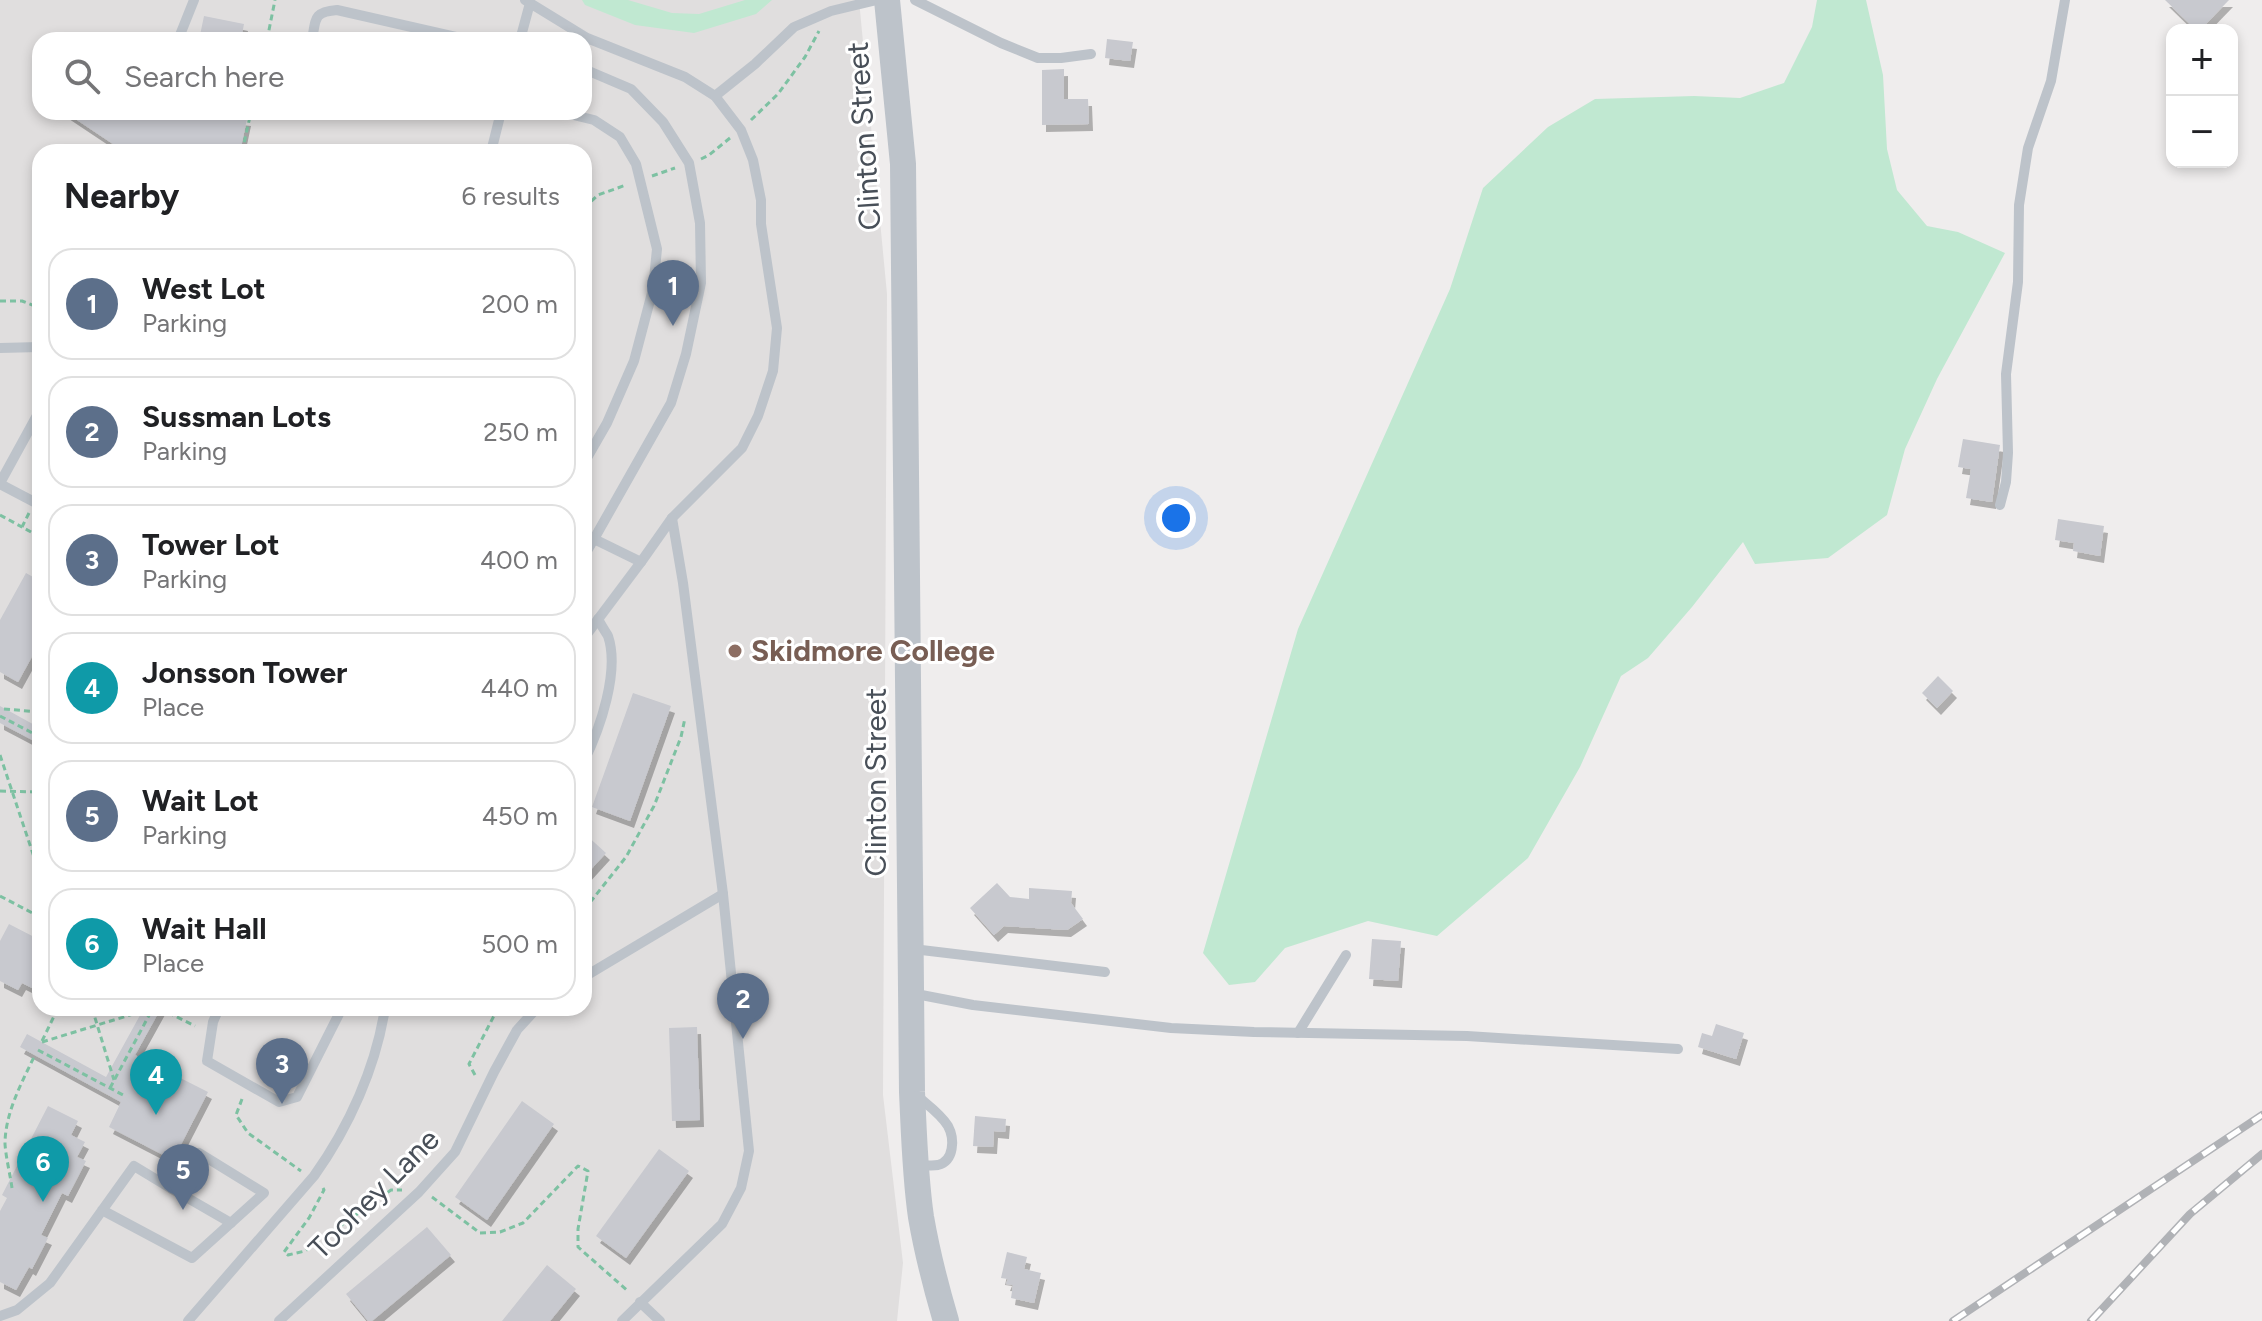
<!DOCTYPE html>
<html lang="en">
<head>
<meta charset="utf-8">
<style>
  body { margin:0; font-family:Figtree,sans-serif; background:#f6f6f6; color:#202124 }
  .controls { position:absolute; right:24px; top:24px; display:grid; overflow:hidden; border-radius:16px; box-shadow:0 4px 12px #0003 }
  .controls button { width:72px; height:72px; display:grid; place-items:center; padding:0; border:0; border-bottom:2px solid #e0e0e0; background:#fff; color:#202124; font:40px sans-serif }
  .you { position:absolute; left:1176px; top:518px; width:28px; height:28px; margin:-20px; border:6px solid #fff; border-radius:50%; background:#1a73e8; box-shadow:0 0 0 12px #1a73e833 }
  .badge { display:grid; place-items:center; width:52px; height:52px; border-radius:50%; background:#0f766e; color:#fff; font-size:26px; font-weight:700 }
  .pin { position:absolute; translate:-50% -66px; filter:drop-shadow(0 2px 4px #0008) }
  .pin::after { content:''; position:absolute; top:42px; width:28px; height:24px; background:inherit; clip-path:polygon(0 0,100% 0,50% 100%) }
  .list { margin:0; padding:0; list-style:none }
  h2 { display:flex; justify-content:space-between; align-items:center; height:104px; margin:0; padding:0 32px; font-size:34px }
  h2 small { font-size:26px; font-weight:400; color:#757577 }
  .list li { display:grid; grid-template-columns:52px 1fr auto; gap:24px; align-items:center; box-sizing:border-box; height:112px; margin:0 16px 16px; padding:0 16px; border:2px solid #e0e0e0; border-radius:24px }
  .list b { display:block; font-size:30px; white-space:nowrap }
  .list p { margin:0; font-size:26px; white-space:nowrap; color:#757577 }
  .list em { font-size:26px; font-style:normal; color:#757577 }
  .icon { flex:none; width:44px; height:44px; fill:none; stroke:currentColor; stroke-width:2; stroke-linecap:round; stroke-linejoin:round }
  .map { position:relative; flex:none; width:2262px; height:1321px; overflow:hidden }
  .search { position:absolute; background:#fff; box-shadow:0 4px 12px #0003; left:32px; top:32px; width:560px; height:88px; display:flex; align-items:center; gap:20px; box-sizing:border-box; padding:0 28px; border-radius:24px; color:#757577; font-size:30px }
  .panel { position:absolute; background:#fff; box-shadow:0 4px 12px #0003; left:32px; top:144px; width:560px; height:872px; border-radius:24px }
  .map>svg:first-child { display:block }
  .education { fill:#e0dede; fill-rule:evenodd }
  .green { fill:#c0e8d1 }
  .building { fill:#c8c9cf; filter:url(#shadow) }
  .lines { fill:none; stroke-linecap:round; stroke-linejoin:round }
  .path { stroke:#7dc1a2; stroke-width:3; stroke-dasharray:6 4; stroke-linecap:butt }
  .service { stroke:#bdc3ca; stroke-width:10 }
  .tertiary { stroke:#bdc3ca; stroke-width:26 }
  .rail-casing { stroke:#b0b2b6; stroke-width:8 }
  .rail { stroke:#fff; stroke-width:5; stroke-dasharray:15; stroke-linecap:butt }
  .education-dot { fill:#8d6e63; stroke:#fff; stroke-width:3 }
  .labels { text-anchor:middle; stroke-width:6; stroke-linejoin:round; paint-order:stroke }
  .street-label { font-size:30px; fill:#484f58; stroke:#fff }
  .education-label { font-size:30px; font-weight:bold; fill:#785e54; stroke:#fff; text-anchor:start }
</style>
</head>
<body>
<div class="map">
<svg width="2262" height="1321" viewBox="0 0 2262 1321">
  <defs>
    <filter id="shadow"><feDropShadow dx="4" dy="7" stdDeviation="0" flood-color="#0004"/></filter>
  </defs>
  <rect width="100%" height="100%" fill="#efeded"/>
  <path class="education" d="M 0,0 L 859,0 L 887,294 L 883,1095 L 903,1263 L 897,1321 L 0,1321 ZM 40,40 L 584,40 L 584,112 L 40,112 ZM 40,152 L 584,152 L 584,1008 L 40,1008 Z"/>
  <g class="green">
    <path d="M 582,0 L 628,0 L 672,13 L 699,14 L 745,0 L 772,0 L 756,14 L 694,33 L 635,25 L 585,5 Z"/>
    <path d="M 1817,0 L 1866,0 L 1883,75 L 1887,149 L 1897,190 L 1927,226 L 1958,232 L 2005,253 L 1937,379 L 1905,449 L 1887,515 L 1828,558 L 1755,564 L 1743,542 L 1692,607 L 1648,658 L 1621,676 L 1580,767 L 1528,858 L 1437,936 L 1368,921 L 1285,948 L 1255,982 L 1229,985 L 1203,953 L 1298,629 L 1450,289 L 1483,188 L 1548,127 L 1595,99 L 1694,96 L 1740,98 L 1784,83 L 1812,27 Z"/>
  </g>
  <g class="building">
    <path d="M 2165,0 L 2229,0 L 2200,30 L 2196,30 Z"/>
    <path d="M 204,16 L 244,24 L 241,40 L 199,40 Z"/>
    <path d="M 1107,39 L 1133,42 L 1130,61 L 1105,58 Z"/>
    <path d="M 1064,69 L 1064,99 L 1088,99 L 1089,124 L 1042,125 L 1042,70 Z"/>
    <path d="M 65,112 L 228,112 L 228,117 L 247,119 L 240,152 L 125,152 Z"/>
    <path d="M 1963,439 L 2000,445 L 1992,502 L 1966,498 L 1971,469 L 1958,467 Z"/>
    <path d="M 2058,519 L 2104,526 L 2100,556 L 2073,551 L 2074,543 L 2055,540 Z"/>
    <path d="M 26,573 L 40,581 L 40,642 L 18,682 L 0,672 L 0,620 Z"/>
    <path d="M 1938,676 L 1953,691 L 1937,708 L 1922,693 Z"/>
    <path d="M 633,693 L 671,706 L 630,821 L 592,807 Z"/>
    <path d="M 0,706 L 40,728 L 40,744 L 0,723 Z"/>
    <path d="M 584,833 L 606,853 L 584,877 Z"/>
    <path d="M 997,883 L 1010,897 L 1029,899 L 1029,888 L 1072,891 L 1071,903 L 1083,919 L 1067,930 L 1004,926 L 994,935 L 970,908 Z"/>
    <path d="M 9,924 L 40,940 L 40,992 L 22,983 L 18,990 L 0,981 L 0,941 Z"/>
    <path d="M 1372,939 L 1401,941 L 1398,981 L 1369,979 Z"/>
    <path d="M 144,1008 L 161,1008 L 135,1055 L 208,1092 L 173,1160 L 109,1127 L 121,1102 L 20,1047 L 27,1034 L 106,1077 Z"/>
    <path d="M 1716,1024 L 1744,1033 L 1736,1059 L 1698,1047 L 1702,1033 L 1712,1036 Z"/>
    <path d="M 697,1027 L 700,1120 L 672,1121 L 669,1028 Z"/>
    <path d="M 522,1101 L 554,1124 L 487,1220 L 455,1197 Z"/>
    <path d="M 48,1106 L 78,1121 L 71,1135 L 85,1142 L 77,1157 L 86,1161 L 68,1196 L 62,1193 L 41,1235 L 48,1238 L 32,1269 L 29,1267 L 16,1290 L 0,1282 L 0,1211 L 7,1198 L 2,1195 Z"/>
    <path d="M 975,1116 L 1006,1119 L 1005,1132 L 994,1131 L 993,1147 L 973,1146 Z"/>
    <path d="M 659,1149 L 689,1171 L 626,1258 L 596,1236 Z"/>
    <path d="M 427,1227 L 451,1255 L 372,1321 L 368,1321 L 346,1294 Z"/>
    <path d="M 1007,1252 L 1027,1257 L 1024,1269 L 1041,1273 L 1034,1303 L 1011,1298 L 1013,1285 L 1006,1284 L 1008,1279 L 1001,1278 Z"/>
    <path d="M 547,1265 L 576,1289 L 550,1321 L 502,1321 Z"/>
  </g>
  <g class="lines">
    <g class="path">
      <path d="M 267,40 L 275,0"/>
      <path d="M 751,120 L 778,94 L 805,57 L 819,31"/>
      <path d="M 242,152 L 251,112"/>
      <path d="M 701,159 L 709,155 L 730,138"/>
      <path d="M 652,176 L 675,168"/>
      <path d="M 584,208 L 598,195 L 626,185"/>
      <path d="M 0,301 L 22,301 L 40,308"/>
      <path d="M 29,513 L 22,527 L 40,537"/>
      <path d="M 0,515 L 22,527"/>
      <path d="M 4,709 L 40,712"/>
      <path d="M 0,716 L 40,737"/>
      <path d="M 0,755 L 40,875"/>
      <path d="M 0,791 L 40,792"/>
      <path d="M 0,896 L 40,917"/>
      <path d="M 584,910 L 626,857 L 654,806 L 681,737 L 685,718"/>
      <path d="M 92,1008 L 114,1080"/>
      <path d="M 159,1008 L 195,1026"/>
      <path d="M 42,1041 L 58,1008"/>
      <path d="M 42,1042 L 153,1008"/>
      <path d="M 38,1050 L 125,1096"/>
      <path d="M 475,1075 L 469,1064 L 498,1008"/>
      <path d="M 110,1088 L 153,1008"/>
      <path d="M 242,1099 L 236,1115 L 248,1133 L 301,1171"/>
      <path d="M 12,1188 C 10,1174 6,1158 5,1144 C 5,1113 22,1082 35,1055"/>
      <path d="M 323,1188 L 324,1190 L 309,1218 L 284,1252 L 288,1255 L 305,1251 L 391,1190 L 402,1190"/>
      <path d="M 432,1197 L 480,1233 L 500,1232 L 523,1223 L 578,1166 L 588,1171 L 578,1229 L 578,1247 L 629,1292"/>
    </g>
    <g class="service">
      <path d="M 525,0 L 587,38 L 685,77 L 715,96 L 741,130 L 753,160 L 761,200 L 761,224 L 777,328 L 773,371 L 758,416 L 742,448 L 672,518 L 641,562 L 584,638"/>
      <path d="M 915,0 L 1001,43 L 1038,58 L 1061,58 L 1091,54"/>
      <path d="M 178,40 L 194,0"/>
      <path d="M 312,40 C 316,19 313,12 337,10 L 469,40"/>
      <path d="M 520,40 L 530,3"/>
      <path d="M 584,69 L 631,89 L 663,122 L 689,163 L 700,223 L 701,283 L 686,354 L 671,403 L 594,539"/>
      <path d="M 715,96 L 755,64 L 794,27 L 831,11 L 877,0"/>
      <path d="M 561,112 L 594,120 L 620,137 L 636,164 L 657,249 L 653,289 L 634,361 L 607,423 L 584,463"/>
      <path d="M 491,152 L 501,112"/>
      <path d="M 0,348 L 40,347"/>
      <path d="M 0,483 L 40,410"/>
      <path d="M 0,484 L 40,505"/>
      <path d="M 2000,505 L 2006,482 L 2008,453 L 2006,374 L 2018,282 L 2019,205 L 2028,148 L 2051,81 L 2065,0"/>
      <path d="M 584,556 L 594,539 L 641,562"/>
      <path d="M 584,761 C 600,729 620,671 608,636 C 605,631 601,625 598,619"/>
      <path d="M 913,949 L 1105,972"/>
      <path d="M 584,977 L 723,894"/>
      <path d="M 911,993 L 973,1005 L 1171,1028 L 1254,1032 L 1467,1036 L 1678,1049"/>
      <path d="M 219,1008 L 213,1022 L 207,1061 L 279,1102 L 297,1097 L 342,1008"/>
      <path d="M 1298,1033 L 1346,955"/>
      <path d="M 915,1094 C 926,1104 940,1113 948,1126 C 955,1139 954,1161 938,1165 C 932,1166 924,1165 918,1165"/>
      <path d="M 172,1189 L 231,1223"/>
      <path d="M 640,1302 L 660,1321"/>
      <path d="M 0,1316 L 17,1310 L 50,1283 L 134,1166 L 172,1189 L 199,1153 L 264,1193 L 192,1258 L 102,1210"/>
      <path d="M 188,1321 L 314,1176 C 349,1127 376,1067 385,1008"/>
      <path d="M 279,1321 L 419,1192 L 455,1152 L 494,1072 L 517,1030 L 537,1008"/>
      <path d="M 622,1321 L 722,1224 L 741,1188 L 749,1151 L 723,894 L 683,583 L 672,518"/>
    </g>
    <path class="tertiary" d="M 887,0 L 903,164 L 912,1092 C 914,1134 915,1176 921,1217 C 927,1252 936,1287 946,1321"/>
    <g class="rail-casing">
      <g id="rail">
        <path d="M 1953,1321 L 2262,1115"/>
        <path d="M 2091,1321 L 2190,1214 L 2262,1154"/>
      </g>
    </g>
    <use href="#rail" class="rail"/>
  </g>
  <circle class="education-dot" cx="735" cy="651" r="8"/>
  <g class="labels">
    <g class="street-label">
      <text transform="translate(864 136) rotate(-94)" y="10">Clinton Street</text>
      <text transform="translate(876 782) rotate(-90)" y="10">Clinton Street</text>
      <text transform="translate(374 1194) rotate(-45)" y="10">Toohey Lane</text>
    </g>
    <g class="education-label">
      <text x="751" y="661">Skidmore College</text>
    </g>
  </g>
</svg>
<div class="controls">
<button>+</button>
<button>−</button>
</div>
<div class="you"></div>
<div class="pin badge" style="left:673px;top:326px;background:#5c6f8a">1</div>
<div class="pin badge" style="left:743px;top:1039px;background:#5c6f8a">2</div>
<div class="pin badge" style="left:282px;top:1104px;background:#5c6f8a">3</div>
<div class="pin badge" style="left:156px;top:1115px;background:#0f9aa8">4</div>
<div class="pin badge" style="left:183px;top:1210px;background:#5c6f8a">5</div>
<div class="pin badge" style="left:43px;top:1202px;background:#0f9aa8">6</div>
<div class="search"><svg class="icon" aria-label="search" viewBox="0 0 24 24"><circle cx="10" cy="10" r="6"/><path d="M15 15l6 6"/></svg>Search here</div>
<section class="panel">
<h2>Nearby<small>6 results</small></h2>
<ul class="list">
<li><span class="badge" style="background:#5c6f8a">1</span><div><b>West Lot</b><p>Parking</p></div><em>200 m</em></li>
<li><span class="badge" style="background:#5c6f8a">2</span><div><b>Sussman Lots</b><p>Parking</p></div><em>250 m</em></li>
<li><span class="badge" style="background:#5c6f8a">3</span><div><b>Tower Lot</b><p>Parking</p></div><em>400 m</em></li>
<li><span class="badge" style="background:#0f9aa8">4</span><div><b>Jonsson Tower</b><p>Place</p></div><em>440 m</em></li>
<li><span class="badge" style="background:#5c6f8a">5</span><div><b>Wait Lot</b><p>Parking</p></div><em>450 m</em></li>
<li><span class="badge" style="background:#0f9aa8">6</span><div><b>Wait Hall</b><p>Place</p></div><em>500 m</em></li>
</ul>
</section>
</div>
</body>
</html>
